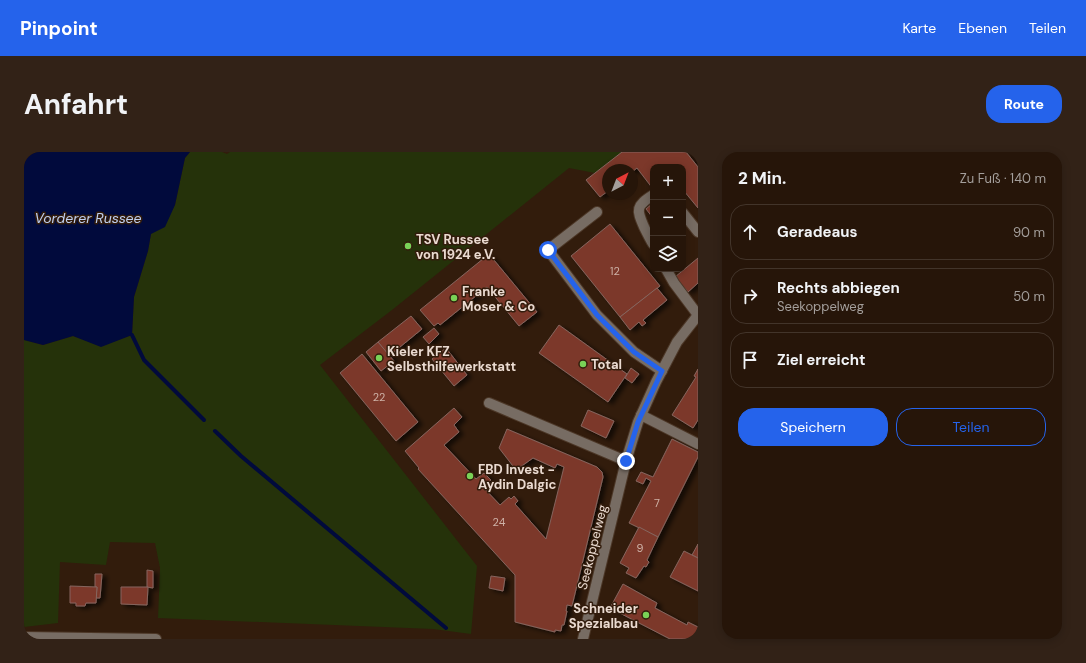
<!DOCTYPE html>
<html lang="de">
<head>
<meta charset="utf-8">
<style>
  body { margin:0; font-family:"DM Sans",sans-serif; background:#322217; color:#f1f3f6 }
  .controls { position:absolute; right:12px; top:12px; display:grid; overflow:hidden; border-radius:8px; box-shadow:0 2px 10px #0003 }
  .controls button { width:36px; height:36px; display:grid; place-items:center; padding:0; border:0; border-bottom:1px solid #42342a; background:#261509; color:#f1f3f6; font:20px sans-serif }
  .compass { position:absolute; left:578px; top:12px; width:36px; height:36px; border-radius:50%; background:#261509; box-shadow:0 2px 10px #0003; rotate:42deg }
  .stop { position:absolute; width:12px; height:12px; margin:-9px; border:3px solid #2563eb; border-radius:50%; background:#fff }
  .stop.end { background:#2563eb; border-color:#fff; box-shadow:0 1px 4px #0008 }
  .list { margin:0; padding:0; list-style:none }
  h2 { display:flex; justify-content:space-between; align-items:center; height:52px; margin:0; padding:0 16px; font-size:17px }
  h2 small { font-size:13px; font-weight:400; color:#a49f9c }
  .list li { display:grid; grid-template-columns:26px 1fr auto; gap:12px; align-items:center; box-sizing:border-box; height:56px; margin:0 8px 8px; padding:0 8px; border:1px solid #42342a; border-radius:16px }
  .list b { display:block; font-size:15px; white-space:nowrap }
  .list p { margin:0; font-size:13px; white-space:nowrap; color:#a49f9c }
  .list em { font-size:13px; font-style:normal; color:#a49f9c }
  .actions { display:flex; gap:8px; padding:12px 16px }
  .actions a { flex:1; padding:9px 0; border:1px solid #2563eb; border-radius:16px; text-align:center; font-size:14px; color:#2563eb }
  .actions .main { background:#2563eb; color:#fff }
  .icon { flex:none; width:22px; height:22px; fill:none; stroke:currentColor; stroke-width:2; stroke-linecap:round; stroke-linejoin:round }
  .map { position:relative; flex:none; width:674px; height:487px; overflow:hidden; border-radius:16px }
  header { display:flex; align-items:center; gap:24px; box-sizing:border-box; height:56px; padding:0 20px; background:#2563eb; color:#fff }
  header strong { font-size:19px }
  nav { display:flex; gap:22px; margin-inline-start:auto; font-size:14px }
  .intro { display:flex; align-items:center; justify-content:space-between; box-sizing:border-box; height:96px; padding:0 24px }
  h1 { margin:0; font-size:28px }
  .button { padding:10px 18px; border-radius:16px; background:#2563eb; color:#fff; font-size:14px; font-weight:700 }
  main { display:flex; gap:24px; padding:0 24px }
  aside { flex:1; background:#261509; border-radius:16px; box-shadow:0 2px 10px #0003 }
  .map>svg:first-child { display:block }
  .green { fill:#25320a }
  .water { fill:#010a3c }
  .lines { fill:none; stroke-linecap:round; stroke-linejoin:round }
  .stream { stroke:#010a3c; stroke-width:4 }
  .building { fill:#7c392b; stroke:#86655e; filter:url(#shadow) }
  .minor-casing { stroke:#4c3727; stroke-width:12 }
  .minor { stroke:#776c63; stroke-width:10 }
  .route { stroke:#2563eb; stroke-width:5 }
  .poi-dot { fill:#79d157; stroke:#321c0c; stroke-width:1.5 }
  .labels { text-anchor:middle; stroke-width:3; stroke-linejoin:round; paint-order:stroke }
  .number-label { font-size:11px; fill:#ceb2a7 }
  .poi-label { font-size:13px; font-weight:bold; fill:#eadad0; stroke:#321c0c; text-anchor:start }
  .street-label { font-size:13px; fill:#eadad0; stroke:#321c0c }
  .water-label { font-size:14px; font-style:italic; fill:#bfcff1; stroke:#321c0c }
</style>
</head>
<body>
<header>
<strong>Pinpoint</strong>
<nav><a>Karte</a><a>Ebenen</a><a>Teilen</a></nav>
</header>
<div class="intro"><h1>Anfahrt</h1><a class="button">Route</a></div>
<main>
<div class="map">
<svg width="674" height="487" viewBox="0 0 674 487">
  <defs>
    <filter id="shadow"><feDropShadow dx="4.5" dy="2.5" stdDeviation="2" flood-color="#0009"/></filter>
  </defs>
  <rect width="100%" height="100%" fill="#321c0c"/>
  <path class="green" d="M 166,0 L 198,0 L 203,2 L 206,0 L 598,0 L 571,21 L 545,16 L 368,158 L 296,213 L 453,414 L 447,482 L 409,477 L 134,466 L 136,416 L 131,391 L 86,390 L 82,413 L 36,410 L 34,471 L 0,475 L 0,188 L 19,193 L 49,184 L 77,194 L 108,183 L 110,145 L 124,99 L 127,82 L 151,53 L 161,6 Z"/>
  <path class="water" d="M 0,0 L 166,0 L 161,6 L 151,53 L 141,75 L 127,82 L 124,99 L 110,145 L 108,183 L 77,195 L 49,184 L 19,193 L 0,188 Z"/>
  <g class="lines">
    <g class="stream">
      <path d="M 108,183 L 120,208 L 180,268"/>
      <path d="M 191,279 L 217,304 L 422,476"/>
    </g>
  </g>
  <g class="building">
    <path d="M 598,0 L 662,0 L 674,15 L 674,56 L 660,39 L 659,40 L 659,15 L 629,15 L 629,37 L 613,16 L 608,20 L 608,18 L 584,18 L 584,39 L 576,45 L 562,28 Z"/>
    <path d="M 629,51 L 629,66 L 622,57 Z"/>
    <path d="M 586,72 L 636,134 L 596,165 L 547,104 Z"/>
    <path d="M 465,102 L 513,160 L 495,174 L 463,135 L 416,173 L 414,171 L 410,174 L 396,158 Z"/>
    <path d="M 674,106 L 674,131 L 664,140 L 651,125 Z"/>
    <path d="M 633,136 L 643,148 L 619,168 L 622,171 L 618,174 L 615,170 L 606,178 L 596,165 Z"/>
    <path d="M 387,164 L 398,177 L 365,204 L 354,190 Z"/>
    <path d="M 535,173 L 603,222 L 584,250 L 515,201 Z"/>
    <path d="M 410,176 L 415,182 L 405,192 L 399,185 Z"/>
    <path d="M 354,190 L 370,209 L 357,219 L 342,200 Z"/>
    <path d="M 422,196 L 443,223 L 430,234 L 408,207 Z"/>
    <path d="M 338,202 L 394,270 L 372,289 L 316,221 Z"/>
    <path d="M 607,216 L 615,222 L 608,231 L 601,226 Z"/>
    <path d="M 674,217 L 674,268 L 669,276 L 648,263 L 672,225 L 670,224 Z"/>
    <path d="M 430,256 L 438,265 L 430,273 L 435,280 L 420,293 L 452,327 L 460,321 L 467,328 L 459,335 L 476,353 L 485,345 L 487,347 L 490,344 L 494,349 L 491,352 L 522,387 L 540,315 L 533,312 L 531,316 L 509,306 L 492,318 L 475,296 L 483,277 L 573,315 L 578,320 L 579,325 L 548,454 L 543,453 L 542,459 L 543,459 L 540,473 L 538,473 L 537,479 L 531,478 L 531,480 L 491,470 L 491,423 L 394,317 L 395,316 L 381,299 Z"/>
    <path d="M 564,258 L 590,269 L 582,286 L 557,274 Z"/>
    <path d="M 648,287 L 674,300 L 674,305 L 634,385 L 605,371 L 627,329 L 622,326 L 619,332 L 612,329 L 617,320 L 629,325 Z"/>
    <path d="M 615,375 L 634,385 L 623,408 L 625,410 L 622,415 L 620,414 L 612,426 L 602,421 L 605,416 L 596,411 Z"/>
    <path d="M 674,392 L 674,406 L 668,403 Z"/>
    <path d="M 660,399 L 674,406 L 674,439 L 646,425 Z"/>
    <path d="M 123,418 L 129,419 L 129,436 L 123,435 Z"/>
    <path d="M 71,422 L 78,422 L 76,446 L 72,446 L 73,435 L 71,435 Z"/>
    <path d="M 467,424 L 481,426 L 479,439 L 465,436 Z"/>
    <path d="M 599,432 L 633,451 L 631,456 L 663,473 L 664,470 L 674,475 L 674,487 L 646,487 L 586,456 Z"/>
    <path d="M 46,434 L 73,435 L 72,451 L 62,451 L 61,454 L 52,454 L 52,451 L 46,451 Z"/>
    <path d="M 97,435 L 124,435 L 123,453 L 97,452 Z"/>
  </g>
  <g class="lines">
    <g class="minor-casing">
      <g id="minor">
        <path d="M 629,43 C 612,54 612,57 620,75 C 623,81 626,87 629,92"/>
        <path d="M 573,60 L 524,98 L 573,163 L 610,200 L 638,219"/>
        <path d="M 659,61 L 674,80"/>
        <path d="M 642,117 L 650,131 L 674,163"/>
        <path d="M 465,251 L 602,309"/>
        <path d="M 617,263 L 674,292"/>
        <path d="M 0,485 L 132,487"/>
        <path d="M 559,487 L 602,309 L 614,270 L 632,230 L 653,190 L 674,163"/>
      </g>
    </g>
    <use href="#minor" class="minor"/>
  </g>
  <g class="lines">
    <path class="route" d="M 524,98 L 573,163 L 610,200 L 638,219 L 614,270 L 602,309"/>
  </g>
  <g class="poi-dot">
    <circle cx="384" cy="94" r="4"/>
    <circle cx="430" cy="146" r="4"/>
    <circle cx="355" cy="206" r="4"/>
    <circle cx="559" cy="212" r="4"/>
    <circle cx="446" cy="324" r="4"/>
    <circle cx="622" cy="463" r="4"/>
  </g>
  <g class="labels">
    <g class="number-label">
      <text x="591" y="123">12</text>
      <text x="355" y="249">22</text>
      <text x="633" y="355">7</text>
      <text x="475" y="374">24</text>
      <text x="616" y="400">9</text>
    </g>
    <g class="poi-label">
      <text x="392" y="92">TSV Russee<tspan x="392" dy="15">von 1924 e.V.</tspan></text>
      <text x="438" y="144">Franke<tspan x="438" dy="15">Moser &amp; Co</tspan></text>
      <text x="363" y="204">Kieler KFZ<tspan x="363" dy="15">Selbsthilfewerkstatt</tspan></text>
      <text x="567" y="217">Total</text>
      <text x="454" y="322">FBD Invest -<tspan x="454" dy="15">Aydin Dalgic</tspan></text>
      <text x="614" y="461" text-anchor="end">Schneider<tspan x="614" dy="15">Spezialbau</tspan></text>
    </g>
    <g class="street-label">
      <text transform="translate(568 395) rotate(-76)" y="5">Seekoppelweg</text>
    </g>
    <g class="water-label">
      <text x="64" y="71">Vorderer Russee</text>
    </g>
  </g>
</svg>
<div class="controls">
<button>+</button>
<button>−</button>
<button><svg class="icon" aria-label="layers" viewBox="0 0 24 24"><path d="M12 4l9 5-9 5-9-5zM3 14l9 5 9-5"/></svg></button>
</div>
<svg class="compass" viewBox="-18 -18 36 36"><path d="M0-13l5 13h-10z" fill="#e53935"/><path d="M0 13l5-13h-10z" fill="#a49f9c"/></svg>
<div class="stop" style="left:524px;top:98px"></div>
<div class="stop end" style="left:602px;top:309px"></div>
</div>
<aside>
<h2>2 Min.<small>Zu Fuß · 140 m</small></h2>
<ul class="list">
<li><svg class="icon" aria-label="ahead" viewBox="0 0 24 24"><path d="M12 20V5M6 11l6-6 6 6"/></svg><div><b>Geradeaus</b></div><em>90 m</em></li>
<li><svg class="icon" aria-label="right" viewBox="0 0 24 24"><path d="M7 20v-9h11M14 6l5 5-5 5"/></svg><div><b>Rechts abbiegen</b><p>Seekoppelweg</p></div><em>50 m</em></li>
<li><svg class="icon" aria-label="arrive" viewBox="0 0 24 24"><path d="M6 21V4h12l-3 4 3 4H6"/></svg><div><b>Ziel erreicht</b></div></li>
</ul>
<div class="actions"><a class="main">Speichern</a><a>Teilen</a></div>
</aside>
</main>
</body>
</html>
